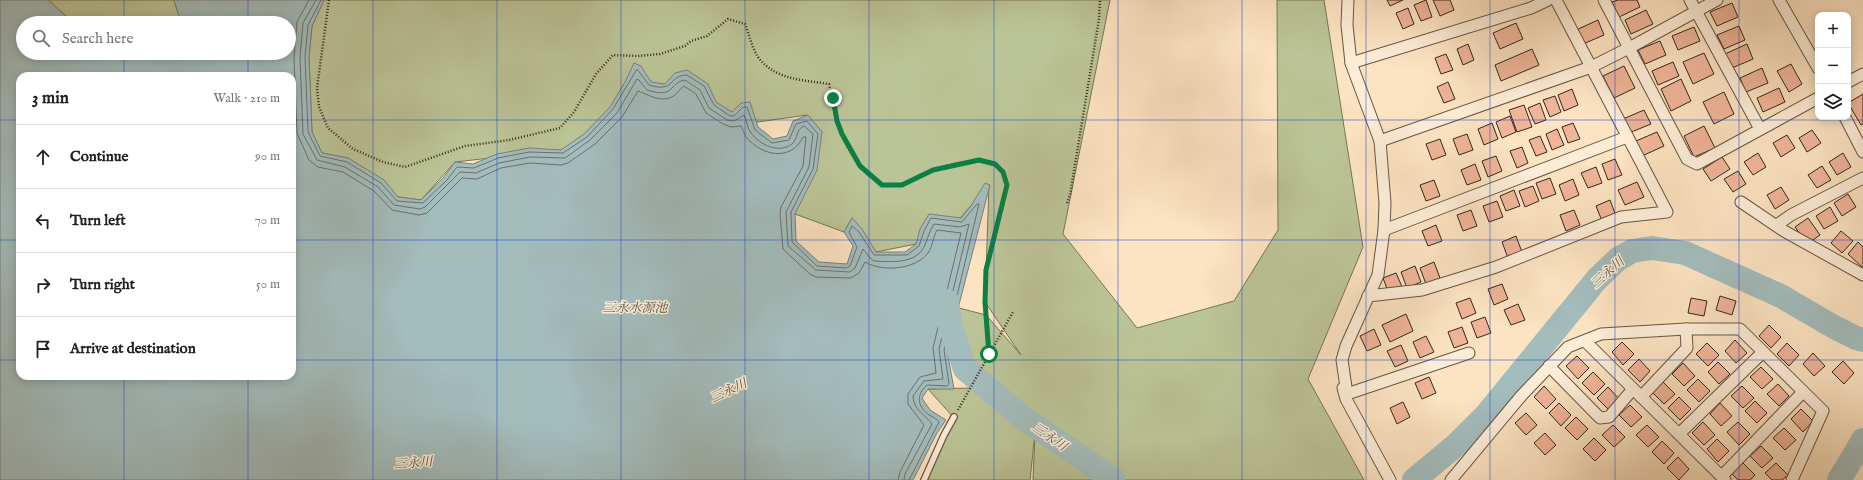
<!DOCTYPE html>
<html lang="en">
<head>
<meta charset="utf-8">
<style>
  body { margin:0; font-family:"IM FELL English","Noto Serif JP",serif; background:#f6f6f6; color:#202124 }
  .controls { position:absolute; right:12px; top:12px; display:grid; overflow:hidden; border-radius:8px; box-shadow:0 2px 10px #0003 }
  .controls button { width:36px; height:36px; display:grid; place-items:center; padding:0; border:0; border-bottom:1px solid #e0e0e0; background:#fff; color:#202124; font:20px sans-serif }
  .stop { position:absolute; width:12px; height:12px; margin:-9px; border:3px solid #0b8043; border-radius:50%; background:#fff }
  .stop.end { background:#0b8043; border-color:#fff; box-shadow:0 1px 4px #0008 }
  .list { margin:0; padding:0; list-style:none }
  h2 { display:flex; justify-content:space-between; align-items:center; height:52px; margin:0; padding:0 16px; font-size:17px }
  h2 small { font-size:13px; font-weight:400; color:#757577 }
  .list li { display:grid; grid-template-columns:26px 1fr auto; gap:12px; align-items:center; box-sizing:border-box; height:64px; padding:0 16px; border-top:1px solid #e0e0e0 }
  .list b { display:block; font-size:15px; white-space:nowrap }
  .list em { font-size:13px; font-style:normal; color:#757577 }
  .icon { flex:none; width:22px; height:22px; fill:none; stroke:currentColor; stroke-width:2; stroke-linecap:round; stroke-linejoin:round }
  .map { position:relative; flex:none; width:1863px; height:480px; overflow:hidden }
  .search { position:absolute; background:#fff; box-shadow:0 2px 10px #0003; left:16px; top:16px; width:280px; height:44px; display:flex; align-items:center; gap:10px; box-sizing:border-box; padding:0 14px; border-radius:22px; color:#757577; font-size:15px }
  .panel { position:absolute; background:#fff; box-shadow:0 2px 10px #0003; left:16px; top:72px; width:280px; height:308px; border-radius:12px }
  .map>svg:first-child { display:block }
  .green { fill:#bbc496; stroke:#787558 }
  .water { fill:#a3bcbc; stroke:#77807b; fill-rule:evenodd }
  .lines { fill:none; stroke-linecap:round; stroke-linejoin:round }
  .shore { stroke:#6c716b; stroke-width:1 }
  .river { stroke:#a3bcbc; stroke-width:24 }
  .building { fill:#f0b598; stroke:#36261a }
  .service-casing { stroke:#685544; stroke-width:8 }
  .minor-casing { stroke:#685544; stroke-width:13 }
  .path { stroke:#36261a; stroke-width:2.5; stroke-dasharray:1 2; stroke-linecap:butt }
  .service { stroke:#fdedd7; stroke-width:5.5 }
  .minor { stroke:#fdedd7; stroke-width:11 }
  .route { stroke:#0b8043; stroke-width:5 }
  .grid { fill:none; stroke:#1d4ed8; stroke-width:1; stroke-opacity:0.55 }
  .labels { text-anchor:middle; stroke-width:3; stroke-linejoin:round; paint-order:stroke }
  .water-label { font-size:13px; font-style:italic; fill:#57534b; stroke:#fdedd7 }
</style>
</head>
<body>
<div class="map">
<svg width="1863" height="480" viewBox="0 0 1863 480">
  <rect width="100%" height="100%" fill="#fce3c1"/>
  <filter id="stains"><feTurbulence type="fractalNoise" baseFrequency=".005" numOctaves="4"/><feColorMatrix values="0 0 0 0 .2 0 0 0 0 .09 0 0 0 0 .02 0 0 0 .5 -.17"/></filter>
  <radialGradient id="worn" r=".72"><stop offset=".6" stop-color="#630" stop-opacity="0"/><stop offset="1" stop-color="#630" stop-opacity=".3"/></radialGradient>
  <g class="green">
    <path d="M 48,0 L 174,0 L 180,19 L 174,23 L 110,23 L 94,19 L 69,19 Z"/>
    <path d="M 324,0 L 1110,0 L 1063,234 L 1137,328 L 1234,301 L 1278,230 L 1277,0 L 1324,0 L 1363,247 L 1308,379 L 1364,480 L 1033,480 L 1035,433 L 1030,480 L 925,480 L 954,418 L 928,389 L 970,388 L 959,308 L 986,315 L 1021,355 L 985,302 L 989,185 L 960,218 L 916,244 L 876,252 L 852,218 L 844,232 L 795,214 L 822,132 L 807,115 L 561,150 L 455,162 L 421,200 L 398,197 L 348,158 L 322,153 L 312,132 L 309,57 L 312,26 Z"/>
  </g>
  <path class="water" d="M 0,0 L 48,0 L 69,19 L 94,19 L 111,23 L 23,23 L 23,53 L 289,53 L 289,23 L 174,23 L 180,19 L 174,0 L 324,0 L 312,26 L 309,57 L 312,132 L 322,153 L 348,158 L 384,180 L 398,197 L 421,200 L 444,177 L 455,162 L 473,164 L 497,154 L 529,148 L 561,150 L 584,134 L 610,107 L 625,82 L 634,63 L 641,66 L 651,82 L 665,84 L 675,73 L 687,70 L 708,84 L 716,102 L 732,112 L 741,103 L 750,102 L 758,127 L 773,139 L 787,136 L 793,121 L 808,115 L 822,132 L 817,170 L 795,214 L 796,241 L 819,262 L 847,264 L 853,246 L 844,232 L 852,218 L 862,229 L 876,252 L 905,252 L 916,244 L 920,229 L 929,214 L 961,218 L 971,206 L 985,183 L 990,185 L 947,351 L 954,389 L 928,389 L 922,398 L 930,410 L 946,420 L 937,433 L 913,480 L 0,480 ZM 20,76 L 292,76 L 292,376 L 20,376 Z"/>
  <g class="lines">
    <g class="shore">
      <path d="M 309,0 L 297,22 L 294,57 L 297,133 L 309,160 L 318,167 L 343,172 L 374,191 L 392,210 L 419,215 L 427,213 L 462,178 L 477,179 L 501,168 L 530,163 L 561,165 L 568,163 L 595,144 L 622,117 L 638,91 C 647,94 660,103 672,97 C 677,94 680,89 684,86 L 696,94 L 706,113 L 723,124 L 731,127 L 741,126 C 743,129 744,134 746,137 C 762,156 791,162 803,137 L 806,137 L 803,166 L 781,207 L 780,214 L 783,249 L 810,274 L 816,277 L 851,278 L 859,273 L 865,262 C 882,272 915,270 928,253 C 933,246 933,237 937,230 L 961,233 L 933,348 L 936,373 L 920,377 L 908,394 L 908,404 L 924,425 L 900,472 L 898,480"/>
      <path d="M 316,0 L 303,23 L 300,57 L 303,134 L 317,160 L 345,167 L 378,187 L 394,205 L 420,209 L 425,207 L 460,172 L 476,173 L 499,163 L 530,157 L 565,158 L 590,140 L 617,113 L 637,79 L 639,80 L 647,90 C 676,99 668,83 685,80 L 700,90 L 709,108 L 727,120 L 734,121 L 744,115 C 747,121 747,128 751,133 C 760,145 779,154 792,144 C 798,139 796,129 804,126 L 813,134 L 809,167 L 786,212 L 788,246 L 816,270 L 850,272 L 855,268 L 863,249 L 870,258 L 874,261 C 890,262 916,264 924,247 C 928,239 929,231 934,224 L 960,227 L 969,224 L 939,349 L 943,379 L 924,381 L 913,396 C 913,410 926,415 932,424 L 905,474 L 904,480"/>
      <path d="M 321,0 L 308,25 L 305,57 L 308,132 L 320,156 L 347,162 L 381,183 L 397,201 L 423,203 L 447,180 L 457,167 L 474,168 L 498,158 L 529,152 L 563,153 L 587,137 L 613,109 L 637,69 L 649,85 C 676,93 667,76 687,75 L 704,86 L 714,105 L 730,116 L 734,116 L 743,107 L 747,107 L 755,130 L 772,143 L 789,140 L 796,124 L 807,121 L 818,134 L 813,169 L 791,212 L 792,242 L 817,266 L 846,268 L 850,266 L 857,247 L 849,232 L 852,226 L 859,232 L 874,255 L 907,255 L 919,246 L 924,231 L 931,218 L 962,222 L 977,204 L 979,204 L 944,350 L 949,384 L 947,386 L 927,385 C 916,395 917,406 929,415 C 933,417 937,419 939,422 L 909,480"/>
    </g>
    <g class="river">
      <path d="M 947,301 L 950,326 L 965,369 L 1026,420 L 1114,480"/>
      <path d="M 1414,480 L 1456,445 L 1486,415 L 1597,279 L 1618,259 L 1632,251 L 1652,248 L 1685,253 L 1781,296 L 1834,327 L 1856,338 L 1863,340"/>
      <path d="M 1839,480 L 1863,440"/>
    </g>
  </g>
  <g class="building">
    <path d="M 1387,0 L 1403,0 L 1390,6 Z"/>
    <path d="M 1426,0 L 1432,17 L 1421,21 L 1414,5 Z"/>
    <path d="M 1433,0 L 1450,0 L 1454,10 L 1440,16 Z"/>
    <path d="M 1618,0 L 1637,0 L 1640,7 L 1619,17 L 1612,2 Z"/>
    <path d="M 1732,3 L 1738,17 L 1717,26 L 1710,12 Z"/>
    <path d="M 1408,8 L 1414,24 L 1403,29 L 1396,13 Z"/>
    <path d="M 1646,10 L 1653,24 L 1631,34 L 1625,20 Z"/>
    <path d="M 1598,20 L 1604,35 L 1583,44 L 1576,30 Z"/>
    <path d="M 1516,23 L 1523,39 L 1500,49 L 1493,33 Z"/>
    <path d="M 1739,26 L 1745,40 L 1724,49 L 1717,35 Z"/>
    <path d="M 1694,27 L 1700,41 L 1678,50 L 1672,36 Z"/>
    <path d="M 1660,41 L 1666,55 L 1645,64 L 1638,50 Z"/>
    <path d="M 1468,44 L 1474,60 L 1463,65 L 1457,49 Z"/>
    <path d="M 1747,44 L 1753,59 L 1732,68 L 1725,54 Z"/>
    <path d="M 1532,49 L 1539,65 L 1501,81 L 1495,65 Z"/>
    <path d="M 1704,53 L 1714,74 L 1693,84 L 1683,62 Z"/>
    <path d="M 1446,54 L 1453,70 L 1441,74 L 1435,58 Z"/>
    <path d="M 1673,62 L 1679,76 L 1658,85 L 1652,71 Z"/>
    <path d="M 1791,64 L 1802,84 L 1789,92 L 1777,71 Z"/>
    <path d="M 1624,66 L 1635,88 L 1614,98 L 1603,76 Z"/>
    <path d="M 1762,68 L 1768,83 L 1746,92 L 1740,78 Z"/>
    <path d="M 1681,79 L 1691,101 L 1671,111 L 1661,89 Z"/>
    <path d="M 1448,82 L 1455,99 L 1444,103 L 1437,87 Z"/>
    <path d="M 1779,88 L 1785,102 L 1763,112 L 1757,98 Z"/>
    <path d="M 1572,89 L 1578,105 L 1564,111 L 1558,95 Z"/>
    <path d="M 1724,92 L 1734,114 L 1714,124 L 1703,102 Z"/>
    <path d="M 1863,94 L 1863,124 L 1861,125 L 1848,103 Z"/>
    <path d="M 1555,96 L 1561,112 L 1550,117 L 1543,100 Z"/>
    <path d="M 1540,103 L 1546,120 L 1535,124 L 1528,108 Z"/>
    <path d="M 1524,105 L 1532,127 L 1517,132 L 1509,110 Z"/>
    <path d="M 1644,110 L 1651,124 L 1629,133 L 1623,119 Z"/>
    <path d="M 1510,116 L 1516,132 L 1502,138 L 1496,122 Z"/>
    <path d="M 1492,123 L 1498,139 L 1484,145 L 1478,129 Z"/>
    <path d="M 1573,123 L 1580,139 L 1568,143 L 1562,127 Z"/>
    <path d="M 1704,126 L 1715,148 L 1694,157 L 1684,136 Z"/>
    <path d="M 1557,129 L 1564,145 L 1552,150 L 1546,134 Z"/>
    <path d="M 1812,130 L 1821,143 L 1807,152 L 1799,138 Z"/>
    <path d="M 1657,132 L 1664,146 L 1642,156 L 1636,141 Z"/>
    <path d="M 1467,134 L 1473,150 L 1459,155 L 1453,139 Z"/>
    <path d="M 1787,135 L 1795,148 L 1781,157 L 1773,143 Z"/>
    <path d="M 1540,136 L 1547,152 L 1536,156 L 1529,140 Z"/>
    <path d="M 1440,139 L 1446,155 L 1432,160 L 1426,144 Z"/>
    <path d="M 1522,147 L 1528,163 L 1517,168 L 1510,151 Z"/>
    <path d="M 1758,153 L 1766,167 L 1753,175 L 1744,162 Z"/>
    <path d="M 1843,153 L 1851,167 L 1837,175 L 1829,162 Z"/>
    <path d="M 1496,156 L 1502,171 L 1488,177 L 1482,161 Z"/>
    <path d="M 1722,157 L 1730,169 L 1711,181 L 1703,169 Z"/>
    <path d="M 1615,159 L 1622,175 L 1608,180 L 1602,164 Z"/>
    <path d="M 1475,164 L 1481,180 L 1467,185 L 1461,170 Z"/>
    <path d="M 1822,166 L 1831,180 L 1817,188 L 1808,175 Z"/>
    <path d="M 1596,167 L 1602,183 L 1588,188 L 1581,173 Z"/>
    <path d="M 1738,171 L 1746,184 L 1733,192 L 1724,179 Z"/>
    <path d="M 1550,178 L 1556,194 L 1542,199 L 1536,183 Z"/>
    <path d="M 1573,179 L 1579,195 L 1565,201 L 1559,185 Z"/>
    <path d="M 1434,180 L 1440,196 L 1426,201 L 1420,185 Z"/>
    <path d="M 1637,182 L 1644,197 L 1625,205 L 1618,190 Z"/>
    <path d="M 1533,186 L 1539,201 L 1525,207 L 1519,191 Z"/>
    <path d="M 1781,187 L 1789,200 L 1775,209 L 1767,195 Z"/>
    <path d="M 1514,190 L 1520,206 L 1506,211 L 1500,196 Z"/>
    <path d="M 1848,194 L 1856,207 L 1842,216 L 1834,203 Z"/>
    <path d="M 1610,200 L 1616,216 L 1602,221 L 1596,206 Z"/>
    <path d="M 1497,201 L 1503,217 L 1489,222 L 1483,206 Z"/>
    <path d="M 1830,207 L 1838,221 L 1824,229 L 1816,216 Z"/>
    <path d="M 1471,210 L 1477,226 L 1463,231 L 1457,215 Z"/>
    <path d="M 1574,210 L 1580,225 L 1566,231 L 1560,215 Z"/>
    <path d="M 1808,218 L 1820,235 L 1807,244 L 1795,227 Z"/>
    <path d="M 1436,225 L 1442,241 L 1428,246 L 1422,231 Z"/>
    <path d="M 1841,231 L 1853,241 L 1842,253 L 1831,243 Z"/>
    <path d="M 1516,236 L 1522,252 L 1508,258 L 1502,242 Z"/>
    <path d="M 1858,242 L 1863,247 L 1863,268 L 1848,254 Z"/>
    <path d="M 1434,262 L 1440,278 L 1426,284 L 1420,268 Z"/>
    <path d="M 1415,266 L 1421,282 L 1407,288 L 1401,272 Z"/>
    <path d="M 1396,273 L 1403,289 L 1389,294 L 1383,278 Z"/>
    <path d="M 1502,284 L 1508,299 L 1494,305 L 1488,289 Z"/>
    <path d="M 1720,296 L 1736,301 L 1732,315 L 1716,310 Z"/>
    <path d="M 1470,298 L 1476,313 L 1462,319 L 1456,303 Z"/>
    <path d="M 1691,298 L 1707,301 L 1704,316 L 1688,313 Z"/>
    <path d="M 1518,304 L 1525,320 L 1511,325 L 1504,310 Z"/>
    <path d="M 1406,314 L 1413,331 L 1390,342 L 1382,325 Z"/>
    <path d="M 1485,317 L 1491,333 L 1477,338 L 1471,322 Z"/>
    <path d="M 1769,325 L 1781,337 L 1771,348 L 1759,336 Z"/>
    <path d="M 1462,327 L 1468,343 L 1454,348 L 1448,332 Z"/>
    <path d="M 1374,329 L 1381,345 L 1367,351 L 1360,336 Z"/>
    <path d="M 1426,336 L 1434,352 L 1420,358 L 1413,342 Z"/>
    <path d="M 1735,340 L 1747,353 L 1736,363 L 1725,351 Z"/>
    <path d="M 1622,342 L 1634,354 L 1623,365 L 1612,352 Z"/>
    <path d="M 1707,343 L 1719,355 L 1708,366 L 1696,354 Z"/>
    <path d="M 1787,343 L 1799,355 L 1789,366 L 1777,354 Z"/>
    <path d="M 1401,345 L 1408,361 L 1395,367 L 1387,351 Z"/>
    <path d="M 1813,353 L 1825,366 L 1814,376 L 1803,364 Z"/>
    <path d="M 1577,356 L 1589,368 L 1578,379 L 1566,366 Z"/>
    <path d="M 1639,359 L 1650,371 L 1640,382 L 1628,370 Z"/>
    <path d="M 1843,361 L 1854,373 L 1844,384 L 1832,372 Z"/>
    <path d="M 1718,362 L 1730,374 L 1719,384 L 1708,372 Z"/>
    <path d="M 1683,363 L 1695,376 L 1684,386 L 1672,374 Z"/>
    <path d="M 1761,367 L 1773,379 L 1762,389 L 1750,377 Z"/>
    <path d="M 1593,372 L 1605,384 L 1594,395 L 1582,383 Z"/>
    <path d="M 1429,377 L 1436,393 L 1422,399 L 1415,383 Z"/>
    <path d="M 1698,379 L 1710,391 L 1699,402 L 1687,390 Z"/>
    <path d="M 1663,382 L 1675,394 L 1664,404 L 1652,392 Z"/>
    <path d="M 1778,384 L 1789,396 L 1779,406 L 1767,394 Z"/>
    <path d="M 1544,386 L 1556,399 L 1546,409 L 1534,397 Z"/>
    <path d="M 1742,386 L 1754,398 L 1743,408 L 1731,396 Z"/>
    <path d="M 1608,387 L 1620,400 L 1609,410 L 1597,398 Z"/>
    <path d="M 1679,397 L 1691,409 L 1680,420 L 1668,408 Z"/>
    <path d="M 1755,401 L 1767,413 L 1757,423 L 1745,411 Z"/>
    <path d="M 1403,402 L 1410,417 L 1397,424 L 1390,408 Z"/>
    <path d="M 1559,403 L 1571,415 L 1561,426 L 1549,413 Z"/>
    <path d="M 1720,403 L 1732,416 L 1721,426 L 1710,414 Z"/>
    <path d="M 1630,405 L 1642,417 L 1631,427 L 1619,415 Z"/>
    <path d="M 1801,409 L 1813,421 L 1803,432 L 1791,419 Z"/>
    <path d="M 1526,413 L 1537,425 L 1526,435 L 1515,423 Z"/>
    <path d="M 1576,417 L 1588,429 L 1577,440 L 1565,428 Z"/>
    <path d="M 1703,422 L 1715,435 L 1704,445 L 1692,433 Z"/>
    <path d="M 1738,422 L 1750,434 L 1739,445 L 1727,432 Z"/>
    <path d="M 1613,425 L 1625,437 L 1614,447 L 1602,435 Z"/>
    <path d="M 1647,425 L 1659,437 L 1648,447 L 1636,435 Z"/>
    <path d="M 1784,428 L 1796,440 L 1785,450 L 1773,438 Z"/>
    <path d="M 1545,433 L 1556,445 L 1545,455 L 1534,443 Z"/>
    <path d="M 1594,438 L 1606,450 L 1595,461 L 1583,449 Z"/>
    <path d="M 1717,439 L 1729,451 L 1718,462 L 1707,449 Z"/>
    <path d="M 1662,441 L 1674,453 L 1664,464 L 1652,452 Z"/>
    <path d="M 1761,446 L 1773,458 L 1762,468 L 1750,456 Z"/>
    <path d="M 1678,457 L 1689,469 L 1679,480 L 1667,468 Z"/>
    <path d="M 1743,463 L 1755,475 L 1750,480 L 1738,480 L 1732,474 Z"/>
    <path d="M 1776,463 L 1788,475 L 1782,480 L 1772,480 L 1765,473 Z"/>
  </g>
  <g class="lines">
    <g class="service-casing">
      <path id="service" d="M 924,480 L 944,435 L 954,417"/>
    </g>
    <g class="minor-casing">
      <g id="minor">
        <path d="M 1604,0 L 1687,159 L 1697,164 L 1818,98"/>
        <path d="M 1690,0 L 1760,129"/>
        <path d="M 1779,0 L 1818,68"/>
        <path d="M 1351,63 L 1531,8 L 1548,0"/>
        <path d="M 1848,82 L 1863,74"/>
        <path d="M 1845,117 L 1863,152"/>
        <path d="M 1380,141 L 1591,67 L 1629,48 L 1717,0"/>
        <path d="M 1741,202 L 1784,231 L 1863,275"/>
        <path d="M 1777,225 L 1791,215 L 1863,178"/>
        <path d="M 1384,230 L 1627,137"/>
        <path d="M 1368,296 L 1422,290 L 1496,267 L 1621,217 L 1667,212 L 1556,0"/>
        <path d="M 1585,341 L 1725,480"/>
        <path d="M 1549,366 L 1600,418 L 1609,417 L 1633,389"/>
        <path d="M 1343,388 L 1346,399 L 1390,480"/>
        <path d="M 1347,394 L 1342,360 L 1346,346 L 1378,275 L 1384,230 L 1385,203 L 1380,141 L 1351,63 L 1347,25 L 1348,0"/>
        <path d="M 1347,394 L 1469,353"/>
        <path d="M 1641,397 L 1687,348 L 1686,329"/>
        <path d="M 1679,434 L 1763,352"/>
        <path d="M 1722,476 L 1803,392"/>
        <path d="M 1451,480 L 1522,395 L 1568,347 L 1601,334 L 1686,329 L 1740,329 L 1823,411 L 1792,480"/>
      </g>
    </g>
    <g class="path">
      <path d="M 329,0 L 317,88 L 319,107 L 328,128 L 353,149 L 383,162 L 405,167 L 465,146 L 509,140 L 560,128 L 574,112 L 596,74 L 613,55 L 638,56 L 660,54 L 685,46 L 691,41 L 707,36 L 728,19 L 745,24 C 749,34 752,48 758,57 C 775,80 803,80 829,84 C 832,96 834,108 837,120 C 842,143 860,172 881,184 C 896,192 919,174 932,170 C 946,165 982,157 995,164 C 1003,168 1005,178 1007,185 L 985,270 L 985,302 L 989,354"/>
      <path d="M 1067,203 L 1070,195 L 1099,19 L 1100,0"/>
      <path d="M 958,410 L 1013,312"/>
    </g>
    <use href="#service" class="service"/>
    <use href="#minor" class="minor"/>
  </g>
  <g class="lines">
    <path class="route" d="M 833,98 L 837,121 L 842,134 L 860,166 L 882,185 L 902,185 L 933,170 L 979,160 L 995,164 L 1003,172 L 1007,185 L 986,270 L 985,302 L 989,354"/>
  </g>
  <path class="grid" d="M 124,0 L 124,23M 248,0 L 248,23M 373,0 L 373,480M 497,0 L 497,480M 621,0 L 621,480M 745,0 L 745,480M 869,0 L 869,480M 994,0 L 994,480M 1118,0 L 1118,480M 1242,0 L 1242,480M 1366,0 L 1366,480M 1490,0 L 1490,480M 1615,0 L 1615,480M 1739,0 L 1739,480M 124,53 L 124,76M 248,53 L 248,76M 0,120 L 20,120M 292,120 L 1863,120M 0,240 L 20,240M 292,240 L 1863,240M 0,360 L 20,360M 292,360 L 1863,360M 124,376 L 124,480M 248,376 L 248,480"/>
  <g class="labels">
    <g class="water-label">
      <text transform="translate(1607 272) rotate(-42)" y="5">三永川</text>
      <text x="635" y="312">三永水源池</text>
      <text transform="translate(728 390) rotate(-25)" y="5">三永川</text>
      <text transform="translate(1050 436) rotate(34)" y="5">三永川</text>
      <text transform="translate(413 462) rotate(-4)" y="5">三永川</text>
    </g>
  </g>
  <rect width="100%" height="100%" filter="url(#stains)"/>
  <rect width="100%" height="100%" fill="url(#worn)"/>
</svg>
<div class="controls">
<button>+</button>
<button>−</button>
<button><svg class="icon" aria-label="layers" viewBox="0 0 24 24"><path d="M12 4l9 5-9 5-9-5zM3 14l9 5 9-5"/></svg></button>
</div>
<div class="stop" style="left:989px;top:354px"></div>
<div class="stop end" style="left:833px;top:98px"></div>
<div class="search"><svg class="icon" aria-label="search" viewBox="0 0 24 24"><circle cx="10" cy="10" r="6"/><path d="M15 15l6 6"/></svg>Search here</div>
<section class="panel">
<h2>3 min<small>Walk · 210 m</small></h2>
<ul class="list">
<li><svg class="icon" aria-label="ahead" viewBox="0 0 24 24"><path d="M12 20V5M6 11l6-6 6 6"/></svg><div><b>Continue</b></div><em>90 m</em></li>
<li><svg class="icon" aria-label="left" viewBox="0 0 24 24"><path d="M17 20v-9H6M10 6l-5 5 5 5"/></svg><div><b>Turn left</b></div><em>70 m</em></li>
<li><svg class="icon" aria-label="right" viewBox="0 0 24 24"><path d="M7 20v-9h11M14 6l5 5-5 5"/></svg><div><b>Turn right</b></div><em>50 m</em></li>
<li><svg class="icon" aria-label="arrive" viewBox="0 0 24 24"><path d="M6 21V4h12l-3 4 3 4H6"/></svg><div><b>Arrive at destination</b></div></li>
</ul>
</section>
</div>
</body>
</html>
